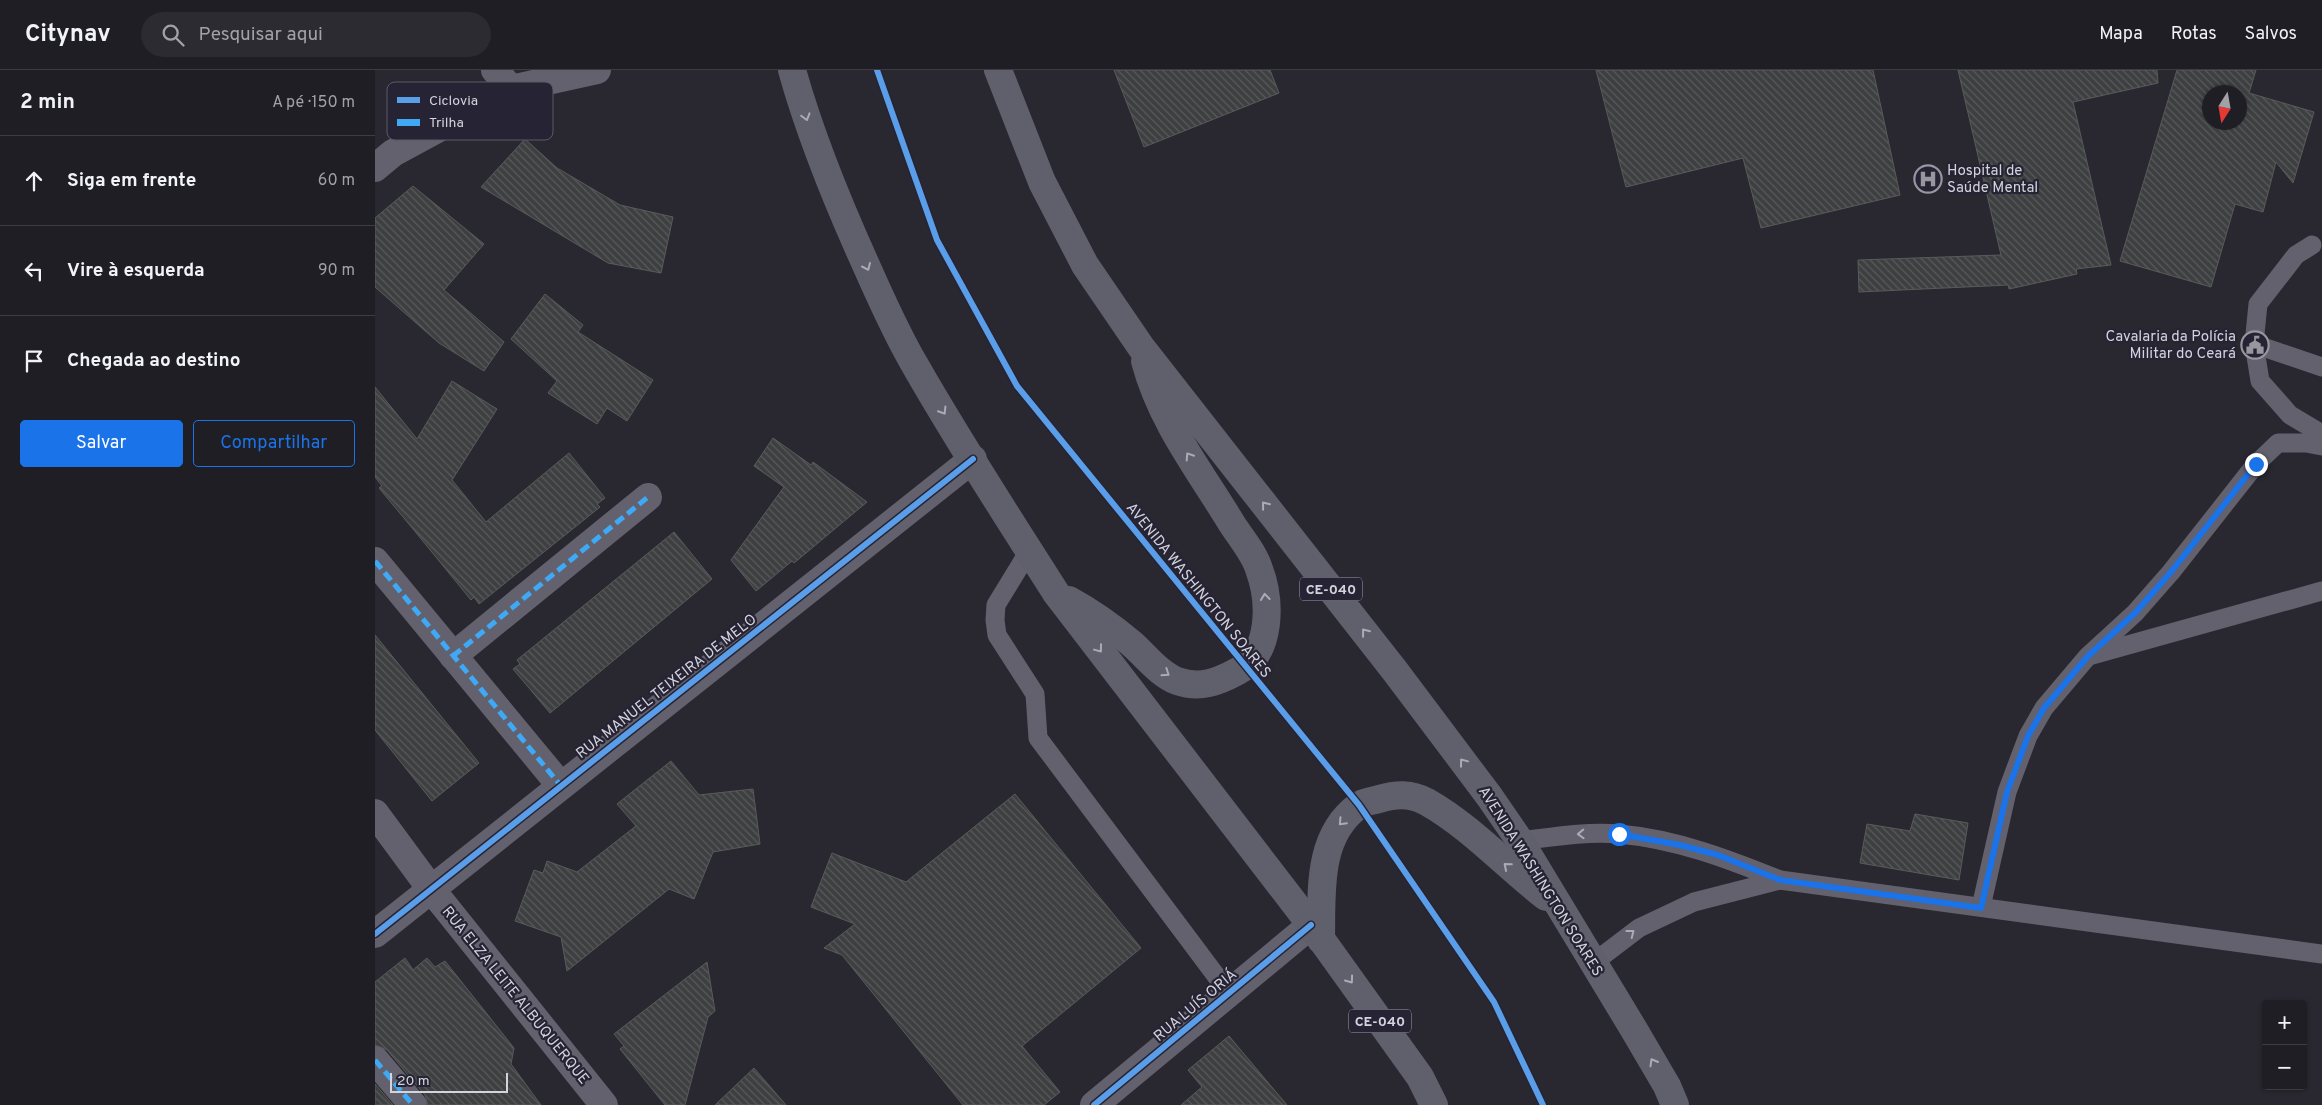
<!DOCTYPE html>
<html lang="pt">
<head>
<meta charset="utf-8">
<style>
  body { margin:0; font-family:Overpass,sans-serif; background:#2c2b31; color:#f1f3f6 }
  .controls { position:absolute; right:15px; bottom:15px; display:grid; overflow:hidden; border-radius:5px; box-shadow:0 1px 4px #0004 }
  .controls button { width:45px; height:45px; display:grid; place-items:center; padding:0; border:0; border-bottom:1px solid #3c3c41; background:#1f1e24; color:#f1f3f6; font:25px sans-serif }
  .compass { position:absolute; left:1827px; top:15px; width:45px; height:45px; border-radius:50%; background:#1f1e24; box-shadow:0 1px 4px #0004; rotate:191deg }
  .scale { position:absolute; left:15px; bottom:12px; width:118px; box-sizing:border-box; padding-left:5px; border:2px solid #d3d3dd; border-top:0; font-size:14px; line-height:18px; white-space:nowrap; color:#d3d3dd; -webkit-text-stroke:4px #262434; paint-order:stroke }
  .stop { position:absolute; width:15px; height:15px; margin:-11px; border:4px solid #1a73e8; border-radius:50%; background:#fff }
  .stop.end { background:#1a73e8; border-color:#fff; box-shadow:0 1px 5px #0008 }
  .list { margin:0; padding:0; list-style:none }
  h2 { display:flex; justify-content:space-between; align-items:center; height:65px; margin:0; padding:0 20px; font-size:21px }
  h2 small { font-size:16px; font-weight:400; color:#a1a2a6 }
  .list li { display:grid; grid-template-columns:32px 1fr auto; gap:15px; align-items:center; box-sizing:border-box; height:90px; padding:0 20px; border-top:1px solid #3c3c41 }
  .list b { display:block; font-size:19px; white-space:nowrap }
  .list em { font-size:16px; font-style:normal; color:#a1a2a6 }
  .actions { display:flex; gap:10px; padding:15px 20px }
  .actions a { flex:1; padding:11px 0; border:1px solid #1a73e8; border-radius:5px; text-align:center; font-size:18px; color:#1a73e8 }
  .actions .main { background:#1a73e8; color:#fff }
  .icon { flex:none; width:28px; height:28px; fill:none; stroke:currentColor; stroke-width:2; stroke-linecap:round; stroke-linejoin:round }
  .map { position:relative; flex:none; width:1947px; height:1035px; overflow:hidden }
  header { display:flex; align-items:center; gap:30px; box-sizing:border-box; height:70px; padding:0 25px; background:#1f1e24; border-bottom:1px solid #3c3c41 }
  header strong { font-size:24px }
  nav { display:flex; gap:28px; margin-inline-start:auto; font-size:18px }
  .search { width:350px; height:45px; background:#2c2b31; display:flex; align-items:center; gap:12px; box-sizing:border-box; padding:0 18px; border-radius:28px; color:#a1a2a6; font-size:19px }
  main { display:flex }
  aside { flex:1; background:#1f1e24 }
  .map>svg:first-child { display:block }
  .building { fill:url(#building-back-hatch); stroke:#595b5b; fill-rule:evenodd }
  .lines { fill:none; stroke-linecap:round; stroke-linejoin:round }
  .lane { stroke:#62616d; stroke-width:19 }
  .street { stroke:#62616d; stroke-width:28 }
  .highway { stroke:#605f6c; stroke-width:28 }
  .quiet { stroke:#3fa9f5; stroke-width:5; stroke-dasharray:10 5; stroke-linecap:butt }
  .cycleway-casing { stroke:#262434; stroke-width:9 }
  .cycleway { stroke:#5a9eea; stroke-width:6 }
  .oneway { stroke:#abaab5 }
  .oneway2 { stroke:#ababb6 }
  .route { stroke:#1a73e8; stroke-width:6 }
  .labels { text-anchor:middle; stroke-width:4.5; stroke-linejoin:round; paint-order:stroke }
  .shield { fill:#262434; stroke:#9f9eaa; stroke-width:1 }
  .shield-label { font-size:14px; font-weight:bold; fill:#d3d3dd }
  .poi-label { font-size:15px; fill:#d3d3dd; stroke:#262434; text-anchor:start }
  .street-label { font-size:15px; fill:#d3d3dd; stroke:#262434 }
  .key { fill:#262434; stroke:#5a5967; stroke-width:1 }
  .key-label { font-size:14px; fill:#d3d3dd }
</style>
</head>
<body>
<header>
<strong>Citynav</strong>
<div class="search"><svg class="icon" aria-label="search" viewBox="0 0 24 24"><circle cx="10" cy="10" r="6"/><path d="M15 15l6 6"/></svg>Pesquisar aqui</div>
<nav><a>Mapa</a><a>Rotas</a><a>Salvos</a></nav>
</header>
<main>
<aside>
<h2>2 min<small>A pé · 150 m</small></h2>
<ul class="list">
<li><svg class="icon" aria-label="ahead" viewBox="0 0 24 24"><path d="M12 20V5M6 11l6-6 6 6"/></svg><div><b>Siga em frente</b></div><em>60 m</em></li>
<li><svg class="icon" aria-label="left" viewBox="0 0 24 24"><path d="M17 20v-9H6M10 6l-5 5 5 5"/></svg><div><b>Vire à esquerda</b></div><em>90 m</em></li>
<li><svg class="icon" aria-label="arrive" viewBox="0 0 24 24"><path d="M6 21V4h12l-3 4 3 4H6"/></svg><div><b>Chegada ao destino</b></div></li>
</ul>
<div class="actions"><a class="main">Salvar</a><a>Compartilhar</a></div>
</aside>
<div class="map">
<svg width="1947" height="1035" viewBox="0 0 1947 1035">
  <defs>
    <pattern id="building-back-hatch" width="6" height="6" patternUnits="userSpaceOnUse" patternTransform="scale(1.25)"><rect width="6" height="6" fill="#3d3f40"/><path d="M-1 5l2 2M0 0l6 6M5-1l2 2" fill="none" stroke="#585a5b"/></pattern>
  </defs>
  <rect width="100%" height="100%" fill="#292830"/>
  <g class="building">
    <path d="M 739,0 L 895,0 L 904,23 L 769,77 Z"/>
    <path d="M 1221,0 L 1498,0 L 1525,125 L 1386,158 L 1368,88 L 1251,117 Z"/>
    <path d="M 1583,0 L 1782,0 L 1783,13 L 1698,32 L 1736,195 L 1701,199 L 1702,204 L 1634,219 L 1633,215 L 1484,222 L 1483,190 L 1626,185 Z"/>
    <path d="M 1802,0 L 1881,0 L 1874,23 L 1939,42 L 1918,113 L 1901,92 L 1888,142 L 1860,134 L 1836,217 L 1745,191 ZM 1834,22 L 1864,22 L 1864,52 L 1834,52 Z"/>
    <path d="M 150,69 L 182,98 L 245,135 L 298,147 L 286,203 L 233,193 L 106,117 Z"/>
    <path d="M 38,116 L 109,174 L 69,220 L 129,272 L 109,301 L 64,273 L 0,217 L 0,148 Z"/>
    <path d="M 170,224 L 208,255 L 203,262 L 278,310 L 252,351 L 232,338 L 222,354 L 173,323 L 182,311 L 136,269 Z"/>
    <path d="M 77,311 L 122,339 L 77,410 L 111,452 L 194,383 L 230,428 L 222,434 L 225,437 L 104,534 L 99,527 L 96,530 L 38,459 L 4,418 L 7,416 L 0,407 L 0,317 L 42,369 Z"/>
    <path d="M 398,368 L 436,395 L 438,392 L 492,432 L 419,493 L 417,491 L 381,521 L 356,490 L 409,417 L 379,396 Z"/>
    <path d="M 299,462 L 337,509 L 175,643 L 138,599 L 145,594 L 142,590 Z"/>
    <path d="M 0,565 L 104,693 L 57,731 L 0,660 Z"/>
    <path d="M 296,691 L 324,725 L 378,719 L 385,774 L 338,782 L 319,829 L 294,819 L 192,901 L 186,867 L 140,851 L 159,800 L 168,803 L 172,791 L 202,802 L 261,756 L 242,734 Z"/>
    <path d="M 640,724 L 766,878 L 647,976 L 685,1022 L 669,1035 L 588,1035 L 467,885 L 449,878 L 480,854 L 436,837 L 457,783 L 531,812 Z"/>
    <path d="M 1540,744 L 1593,753 L 1584,810 L 1485,793 L 1492,754 L 1535,761 Z"/>
    <path d="M 30,888 L 38,900 L 52,888 L 60,897 L 70,891 L 139,978 L 136,994 L 166,1035 L 53,1035 L 50,1025 L 12,980 L 0,975 L 0,912 Z"/>
    <path d="M 332,892 L 340,941 L 333,947 L 310,1035 L 290,1035 L 245,979 L 249,976 L 239,964 Z"/>
    <path d="M 854,966 L 885,1003 L 912,1035 L 806,1035 L 827,1017 L 813,1000 Z"/>
    <path d="M 379,998 L 411,1035 L 340,1035 Z"/>
    <path d="M 0,1014 L 18,1035 L 0,1035 Z"/>
  </g>
  <g class="lines">
    <g class="lane">
      <path d="M 1937,175 L 1921,185 L 1883,234 L 1879,274 L 1885,311 L 1915,345 L 1947,364"/>
      <path d="M 1879,274 L 1947,297"/>
      <path d="M 654,481 L 621,535 L 620,550 L 622,565 L 660,624 L 663,668 L 854,923"/>
      <path d="M 1717,585 L 1947,521"/>
      <path d="M 1145,771 C 1177,767 1211,761 1244,764 C 1301,769 1353,789 1405,810 L 1947,884"/>
      <path d="M 1606,837 L 1632,722 L 1653,666 L 1669,638 L 1713,586 L 1760,543 L 1796,502 L 1881,394 L 1903,373 L 1931,373 L 1947,376"/>
      <path d="M 1218,893 L 1264,858 L 1319,832 L 1405,810"/>
    </g>
    <g class="street">
      <path d="M 120,0 L 136,19"/>
      <path d="M 0,98 L 18,83 L 136,19 L 222,0"/>
      <path d="M 0,491 L 186,716"/>
      <path d="M 78,586 L 273,427"/>
      <path d="M 0,743 L 56,819 L 229,1035"/>
      <path d="M 0,864 L 598,389"/>
      <path d="M 0,990 L 38,1035"/>
      <path d="M 719,1035 L 936,855"/>
    </g>
    <g class="highway">
      <path d="M 417,0 C 436,68 462,131 491,195 C 506,229 522,265 541,297 C 585,374 634,449 681,523 L 936,855 L 1045,1007 L 1059,1035"/>
      <path d="M 623,0 L 667,112 L 710,195 L 766,277 L 1020,601 L 1114,726 L 1145,771 L 1258,958 L 1292,1016 L 1300,1035"/>
      <path d="M 694,530 C 716,542 736,556 756,573 C 770,585 784,604 802,611 C 825,619 843,612 863,601 C 897,583 896,531 884,499 C 879,483 866,468 857,454 C 825,401 786,352 770,291"/>
      <path d="M 946,870 C 947,824 941,767 983,736 C 988,732 998,731 1004,729 C 1021,724 1036,723 1052,732 C 1096,757 1131,796 1171,827"/>
    </g>
    <g class="quiet">
      <path d="M 0,491 L 186,716"/>
      <path d="M 78,586 L 273,427"/>
      <path d="M 0,990 L 38,1035"/>
    </g>
    <g class="cycleway-casing">
      <g id="cycleway">
        <path d="M 502,0 L 562,170 L 642,316 L 984,735 L 1119,932 L 1168,1035"/>
        <path d="M 0,864 L 598,389"/>
        <path d="M 719,1035 L 936,855"/>
      </g>
    </g>
    <use href="#cycleway" class="cycleway"/>
  </g>
  <defs><path id="oneway-chevron" d="M-2-3.5L2.5 0L-2 3.5" fill="none" stroke-width="1.6" stroke-linecap="round" stroke-linejoin="round" transform="scale(1.25)"/></defs>
  <g class="oneway">
    <use href="#oneway-chevron" transform="translate(431 47) rotate(74)"/>
    <use href="#oneway-chevron" transform="translate(492 197) rotate(66)"/>
    <use href="#oneway-chevron" transform="translate(568 341) rotate(58)"/>
    <use href="#oneway-chevron" transform="translate(814 386) rotate(-123)"/>
    <use href="#oneway-chevron" transform="translate(890 435) rotate(-128)"/>
    <use href="#oneway-chevron" transform="translate(890 527) rotate(-96)"/>
    <use href="#oneway-chevron" transform="translate(990 562) rotate(-128)"/>
    <use href="#oneway-chevron" transform="translate(724 579) rotate(53)"/>
    <use href="#oneway-chevron" transform="translate(791 603) rotate(34)"/>
    <use href="#oneway-chevron" transform="translate(1088 692) rotate(-127)"/>
    <use href="#oneway-chevron" transform="translate(967 752) rotate(133)"/>
    <use href="#oneway-chevron" transform="translate(1132 796) rotate(-139)"/>
    <use href="#oneway-chevron" transform="translate(975 910) rotate(54)"/>
    <use href="#oneway-chevron" transform="translate(1278 992) rotate(-120)"/>
  </g>
  <g class="oneway2">
    <use href="#oneway-chevron" transform="translate(1206 764) rotate(178)"/>
    <use href="#oneway-chevron" transform="translate(1256 863) rotate(-38)"/>
  </g>
  <g class="lines">
    <path class="route" d="M 1244,764 L 1305,775 L 1343,785 L 1405,810 L 1606,838 L 1632,722 L 1653,666 L 1669,638 L 1713,586 L 1760,543 L 1796,502 L 1881,394"/>
  </g>
  <defs>
    <g id="hospital-ring" transform="scale(1.4375)"><circle r="9.5" fill="#262434" stroke="#9897a0" stroke-width="1.5"/><path d="M-5-5h3v3.5h4V-5h3V5h-3V1.5h-4V5h-3Z" fill="#9897a0"/></g>
    <g id="civic-ring" transform="scale(1.4375)"><circle r="9.5" fill="#262434" stroke="#9897a0" stroke-width="1.5"/><path d="M-.6-6.5H3V-4.5H.6V-3L4-1V1h2V6H-6V1h2V-1L-.6-3ZM-1.2 2.5V6h2.4V2.5Z" fill="#9897a0"/></g>
  </defs>
  <g fill-rule="evenodd">
    <use href="#hospital-ring" x="1553" y="109"/>
    <use href="#civic-ring" x="1880" y="275"/>
  </g>
  <g class="labels">
    <g class="shield">
      <rect x="925" y="507.5" width="62" height="23" rx="4"/>
      <rect x="974" y="939.5" width="62" height="23" rx="4"/>
    </g>
    <g class="shield-label">
      <text x="956" y="524">CE-040</text>
      <text x="1005" y="956">CE-040</text>
    </g>
    <g class="poi-label">
      <text x="1572" y="105">Hospital de<tspan x="1572" dy="17">Saúde Mental</tspan></text>
      <text x="1861" y="271" text-anchor="end">Cavalaria da Polícia<tspan x="1861" dy="17">Militar do Ceará</tspan></text>
    </g>
    <g class="street-label">
      <text transform="translate(824 520) rotate(51)" y="5">AVENIDA WASHINGTON SOARES</text>
      <text transform="translate(291 616) rotate(-38)" y="5">RUA MANUEL TEIXEIRA DE MELO</text>
      <text transform="translate(1166 811) rotate(58)" y="5">AVENIDA WASHINGTON SOARES</text>
      <text transform="translate(141 925) rotate(51)" y="5">RUA ELZA LEITE ALBUQUERQUE</text>
      <text transform="translate(820 935) rotate(-40)" y="5">RUA LUÍS ORIÁ</text>
    </g>
  </g>
  <rect x="12" y="12" width="166" height="58" rx="8" class="key"/>
  <rect x="22" y="27" width="23" height="6" fill="#5a9eea"/>
  <rect x="22" y="49" width="23" height="7" fill="#3fa9f5"/>
  <g class="key-label">
    <text x="54" y="35">Ciclovia</text>
    <text x="54" y="57">Trilha</text>
  </g>
</svg>
<div class="controls">
<button>+</button>
<button>−</button>
</div>
<svg class="compass" viewBox="-18 -18 36 36"><path d="M0-13l5 13h-10z" fill="#e53935"/><path d="M0 13l5-13h-10z" fill="#a1a2a6"/></svg>
<div class="scale">20 m</div>
<div class="stop" style="left:1244px;top:764px"></div>
<div class="stop end" style="left:1881px;top:394px"></div>
</div>
</main>
</body>
</html>
